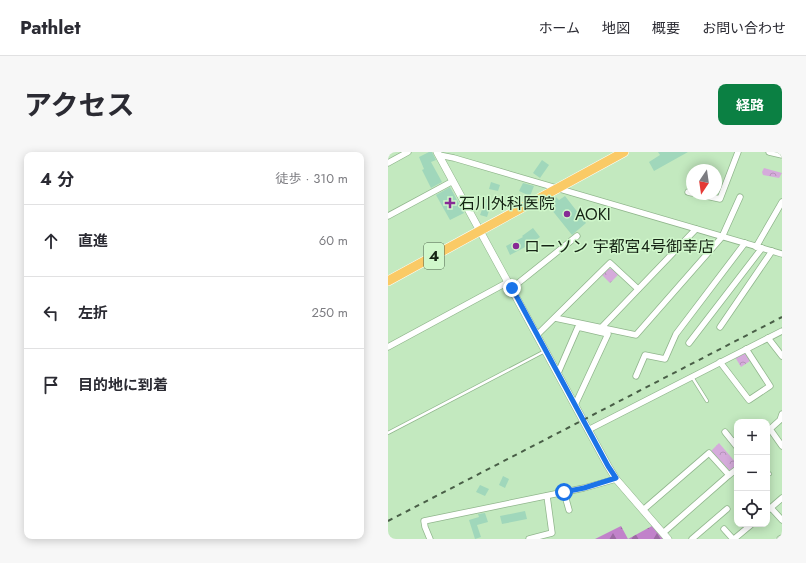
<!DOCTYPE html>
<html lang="ja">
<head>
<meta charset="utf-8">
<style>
  body { margin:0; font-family:Jost,"Noto Sans JP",sans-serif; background:#f7f7f7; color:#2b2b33 }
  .controls { position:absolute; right:12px; bottom:12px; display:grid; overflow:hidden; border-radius:8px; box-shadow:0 2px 10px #0003 }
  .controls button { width:36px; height:36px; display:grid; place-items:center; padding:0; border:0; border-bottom:1px solid #e1e1e2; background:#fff; color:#2b2b33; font:20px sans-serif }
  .compass { position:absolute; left:298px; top:12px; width:36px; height:36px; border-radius:50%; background:#fff; box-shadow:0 2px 10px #0003; rotate:193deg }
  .stop { position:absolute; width:12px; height:12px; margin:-9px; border:3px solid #1a73e8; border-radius:50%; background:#fff }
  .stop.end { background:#1a73e8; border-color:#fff; box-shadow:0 1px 4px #0008 }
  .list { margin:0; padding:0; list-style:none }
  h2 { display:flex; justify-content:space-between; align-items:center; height:52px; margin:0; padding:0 16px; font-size:17px }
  h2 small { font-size:13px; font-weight:400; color:#7c7c81 }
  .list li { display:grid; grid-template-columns:26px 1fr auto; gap:12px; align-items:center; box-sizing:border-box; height:72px; padding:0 16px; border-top:1px solid #e1e1e2 }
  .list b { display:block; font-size:15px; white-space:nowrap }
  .list em { font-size:13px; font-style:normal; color:#7c7c81 }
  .icon { flex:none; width:22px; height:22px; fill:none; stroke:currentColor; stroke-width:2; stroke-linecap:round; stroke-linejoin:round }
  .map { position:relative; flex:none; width:394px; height:387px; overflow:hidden; border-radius:8px }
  header { display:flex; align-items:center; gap:24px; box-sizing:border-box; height:56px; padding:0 20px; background:#fff; border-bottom:1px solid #e1e1e2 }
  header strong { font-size:19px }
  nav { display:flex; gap:22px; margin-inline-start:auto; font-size:14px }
  .intro { display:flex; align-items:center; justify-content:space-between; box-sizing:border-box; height:96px; padding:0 24px }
  h1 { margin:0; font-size:28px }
  .button { padding:10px 18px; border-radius:8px; background:#0b8043; color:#fff; font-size:14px; font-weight:700 }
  main { display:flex; gap:24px; padding:0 24px }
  aside { flex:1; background:#fff; border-radius:8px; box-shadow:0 2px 10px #0003 }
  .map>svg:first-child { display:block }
  .forest { fill:url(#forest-firs) }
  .park { fill:url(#park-crowns) }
  .building { fill:#a0d7bb }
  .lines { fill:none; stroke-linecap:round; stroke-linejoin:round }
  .service-casing { stroke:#91b68d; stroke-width:4 }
  .minor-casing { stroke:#91b68d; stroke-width:7 }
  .tertiary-casing { stroke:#91b68d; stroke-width:8 }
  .trunk-casing { stroke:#fff; stroke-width:10 }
  .service { stroke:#fff; stroke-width:2.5 }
  .minor { stroke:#fff; stroke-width:5.5 }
  .tertiary { stroke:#fff; stroke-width:7 }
  .trunk { stroke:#faca66; stroke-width:9 }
  .rail { stroke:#495e47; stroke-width:2; stroke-dasharray:5 5; stroke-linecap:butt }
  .route { stroke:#1a73e8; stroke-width:5 }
  .poi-dot { fill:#872a95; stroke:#d0f7cb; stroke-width:1.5 }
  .labels { text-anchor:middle; stroke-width:3; stroke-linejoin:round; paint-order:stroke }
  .shield { fill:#d0f7cb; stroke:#4e634c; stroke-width:1 }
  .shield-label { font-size:15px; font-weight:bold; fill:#162415 }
  .poi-label { font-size:16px; fill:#162415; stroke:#d0f7cb; text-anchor:start }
</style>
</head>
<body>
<header>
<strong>Pathlet</strong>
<nav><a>ホーム</a><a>地図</a><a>概要</a><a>お問い合わせ</a></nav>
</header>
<div class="intro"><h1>アクセス</h1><a class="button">経路</a></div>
<main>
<aside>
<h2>4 分<small>徒歩 · 310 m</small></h2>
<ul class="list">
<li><svg class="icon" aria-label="ahead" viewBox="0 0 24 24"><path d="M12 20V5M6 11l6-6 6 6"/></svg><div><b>直進</b></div><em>60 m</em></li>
<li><svg class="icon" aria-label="left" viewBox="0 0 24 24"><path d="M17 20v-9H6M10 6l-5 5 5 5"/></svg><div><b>左折</b></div><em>250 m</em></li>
<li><svg class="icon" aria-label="arrive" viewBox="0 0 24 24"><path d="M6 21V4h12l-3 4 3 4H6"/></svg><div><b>目的地に到着</b></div></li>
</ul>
</aside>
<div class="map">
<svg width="394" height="387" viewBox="0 0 394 387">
  <defs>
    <pattern id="forest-firs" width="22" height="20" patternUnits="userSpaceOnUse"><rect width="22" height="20" fill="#c182ca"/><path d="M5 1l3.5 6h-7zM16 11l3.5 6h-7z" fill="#9c6aa3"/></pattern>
    <pattern id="park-crowns" width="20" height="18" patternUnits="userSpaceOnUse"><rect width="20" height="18" fill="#d5abdb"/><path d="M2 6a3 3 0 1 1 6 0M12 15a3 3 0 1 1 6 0" fill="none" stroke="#b693bb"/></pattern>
  </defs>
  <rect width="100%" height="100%" fill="#c3e9bf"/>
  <g class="forest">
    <path d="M 233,374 L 240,387 L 207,387 Z"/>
    <path d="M 264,374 L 275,387 L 240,387 Z"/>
  </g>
  <g class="park">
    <path d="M 376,16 L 394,21 L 391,26 L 375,23 L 374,20 Z"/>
    <path d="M 220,117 L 225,117 L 230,123 L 222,131 L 214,123 Z"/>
    <path d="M 354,201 L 357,201 L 362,209 L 353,215 L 347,205 Z"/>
    <path d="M 331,291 L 349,312 L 343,318 L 341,318 L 323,299 Z"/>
  </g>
  <g class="building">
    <path d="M 41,0 L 44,0 L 48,8 L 43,10 L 54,30 L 43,36 L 34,18 L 36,17 L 31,5 Z"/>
    <path d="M 270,0 L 300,0 L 266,19 L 261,10 L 272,3 Z"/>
    <path d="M 154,8 L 161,13 L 152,26 L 145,21 Z"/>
    <path d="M 103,30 L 112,33 L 110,39 L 101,37 Z"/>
    <path d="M 135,31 L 146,34 L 142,44 L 131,39 Z"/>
    <path d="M 62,35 L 76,61 L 62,68 L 48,43 Z"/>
    <path d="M 177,44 L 198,71 L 184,83 L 159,52 L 168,45 L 171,48 Z"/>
    <path d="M 98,47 L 104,49 L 99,65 L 92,63 Z"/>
    <path d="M 145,76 L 152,85 L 141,93 L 122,103 L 118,94 L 135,85 L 134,84 Z"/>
    <path d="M 115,324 L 121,327 L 117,336 L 111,333 Z"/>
    <path d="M 92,333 L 101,337 L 97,344 L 88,340 Z"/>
    <path d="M 137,359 L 139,367 L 114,372 L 112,364 Z"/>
    <path d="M 97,361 L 100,370 L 89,373 L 93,385 L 87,387 L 81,368 L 91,365 L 90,362 Z"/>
  </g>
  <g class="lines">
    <g class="service-casing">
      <g id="service">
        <path d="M 304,225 L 319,249"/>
        <path d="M 0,281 L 157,199"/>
        <path d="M 344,289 L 349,285"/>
        <path d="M 379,319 L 382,322"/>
      </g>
    </g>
    <g class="minor-casing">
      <g id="minor">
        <path d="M 381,0 L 394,3"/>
        <path d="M 51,3 L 66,6 L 394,102"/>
        <path d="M 0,11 L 20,0"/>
        <path d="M 300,40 L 304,41"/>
        <path d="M 309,42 L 332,47 L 350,0"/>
        <path d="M 0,64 L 65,29"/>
        <path d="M 368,95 L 394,50"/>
        <path d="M 124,136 L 189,84"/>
        <path d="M 167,166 L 248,183 L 334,85 L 352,45"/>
        <path d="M 214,175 L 308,77"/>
        <path d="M 332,175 L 384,99"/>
        <path d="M 149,183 L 222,111 L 250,137"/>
        <path d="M 380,186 L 394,204"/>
        <path d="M 301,191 L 374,96"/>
        <path d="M 0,195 L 120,130"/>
        <path d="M 332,210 L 361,248 L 382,234 L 358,197"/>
        <path d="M 170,221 L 190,175 L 220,182 L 187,253"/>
        <path d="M 248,224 L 257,203 L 277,207 L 288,182 L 357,91"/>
        <path d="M 394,262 L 392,268 L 382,277 L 394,294"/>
        <path d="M 200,278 L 394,179"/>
        <path d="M 337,280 L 349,295"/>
        <path d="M 176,340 L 181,358"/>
        <path d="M 383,356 L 394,368"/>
        <path d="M 255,358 L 321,301 L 341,323 L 349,317"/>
        <path d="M 379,359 L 394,346"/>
        <path d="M 336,377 L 345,387"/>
        <path d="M 275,381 L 341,323"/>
        <path d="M 42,387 L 37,375 L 36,369 L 196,336 L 228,327"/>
        <path d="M 141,387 L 164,381 L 159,344"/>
        <path d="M 304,387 L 339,357"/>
        <path d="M 346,387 L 364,372"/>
        <path d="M 392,387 L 394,386"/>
      </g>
    </g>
    <g class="tertiary-casing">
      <path id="tertiary" d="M 49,0 L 220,314 L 228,327 L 280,387"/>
    </g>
    <g class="trunk-casing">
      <path id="trunk" d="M 0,129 L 236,0"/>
    </g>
    <use href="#service" class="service"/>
    <use href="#minor" class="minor"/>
    <use href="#tertiary" class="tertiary"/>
    <use href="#trunk" class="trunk"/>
    <path class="rail" d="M 0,369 L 394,165"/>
  </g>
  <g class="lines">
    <path class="route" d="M 124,136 L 220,314 L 228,326 L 196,336 L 176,340"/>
  </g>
  <g class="poi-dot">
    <path d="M60 45h4v4h4v4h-4v4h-4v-4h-4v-4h4z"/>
    <circle cx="179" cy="62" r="4"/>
    <circle cx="128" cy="94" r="4"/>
  </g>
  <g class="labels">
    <rect class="shield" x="36" y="91" width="20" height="26" rx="3"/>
    <g class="shield-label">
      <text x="46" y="109">4</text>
    </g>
    <g class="poi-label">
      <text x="71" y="57">石川外科医院</text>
      <text x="187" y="68">AOKI</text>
      <text x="136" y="100">ローソン 宇都宮4号御幸店</text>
    </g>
  </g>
</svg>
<div class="controls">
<button>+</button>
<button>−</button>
<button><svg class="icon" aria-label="locate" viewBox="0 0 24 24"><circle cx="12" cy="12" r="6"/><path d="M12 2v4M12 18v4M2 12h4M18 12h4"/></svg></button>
</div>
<svg class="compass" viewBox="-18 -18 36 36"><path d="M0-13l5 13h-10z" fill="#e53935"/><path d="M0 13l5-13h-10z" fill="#7c7c81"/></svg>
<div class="stop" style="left:176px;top:340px"></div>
<div class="stop end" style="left:124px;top:136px"></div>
</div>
</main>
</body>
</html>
